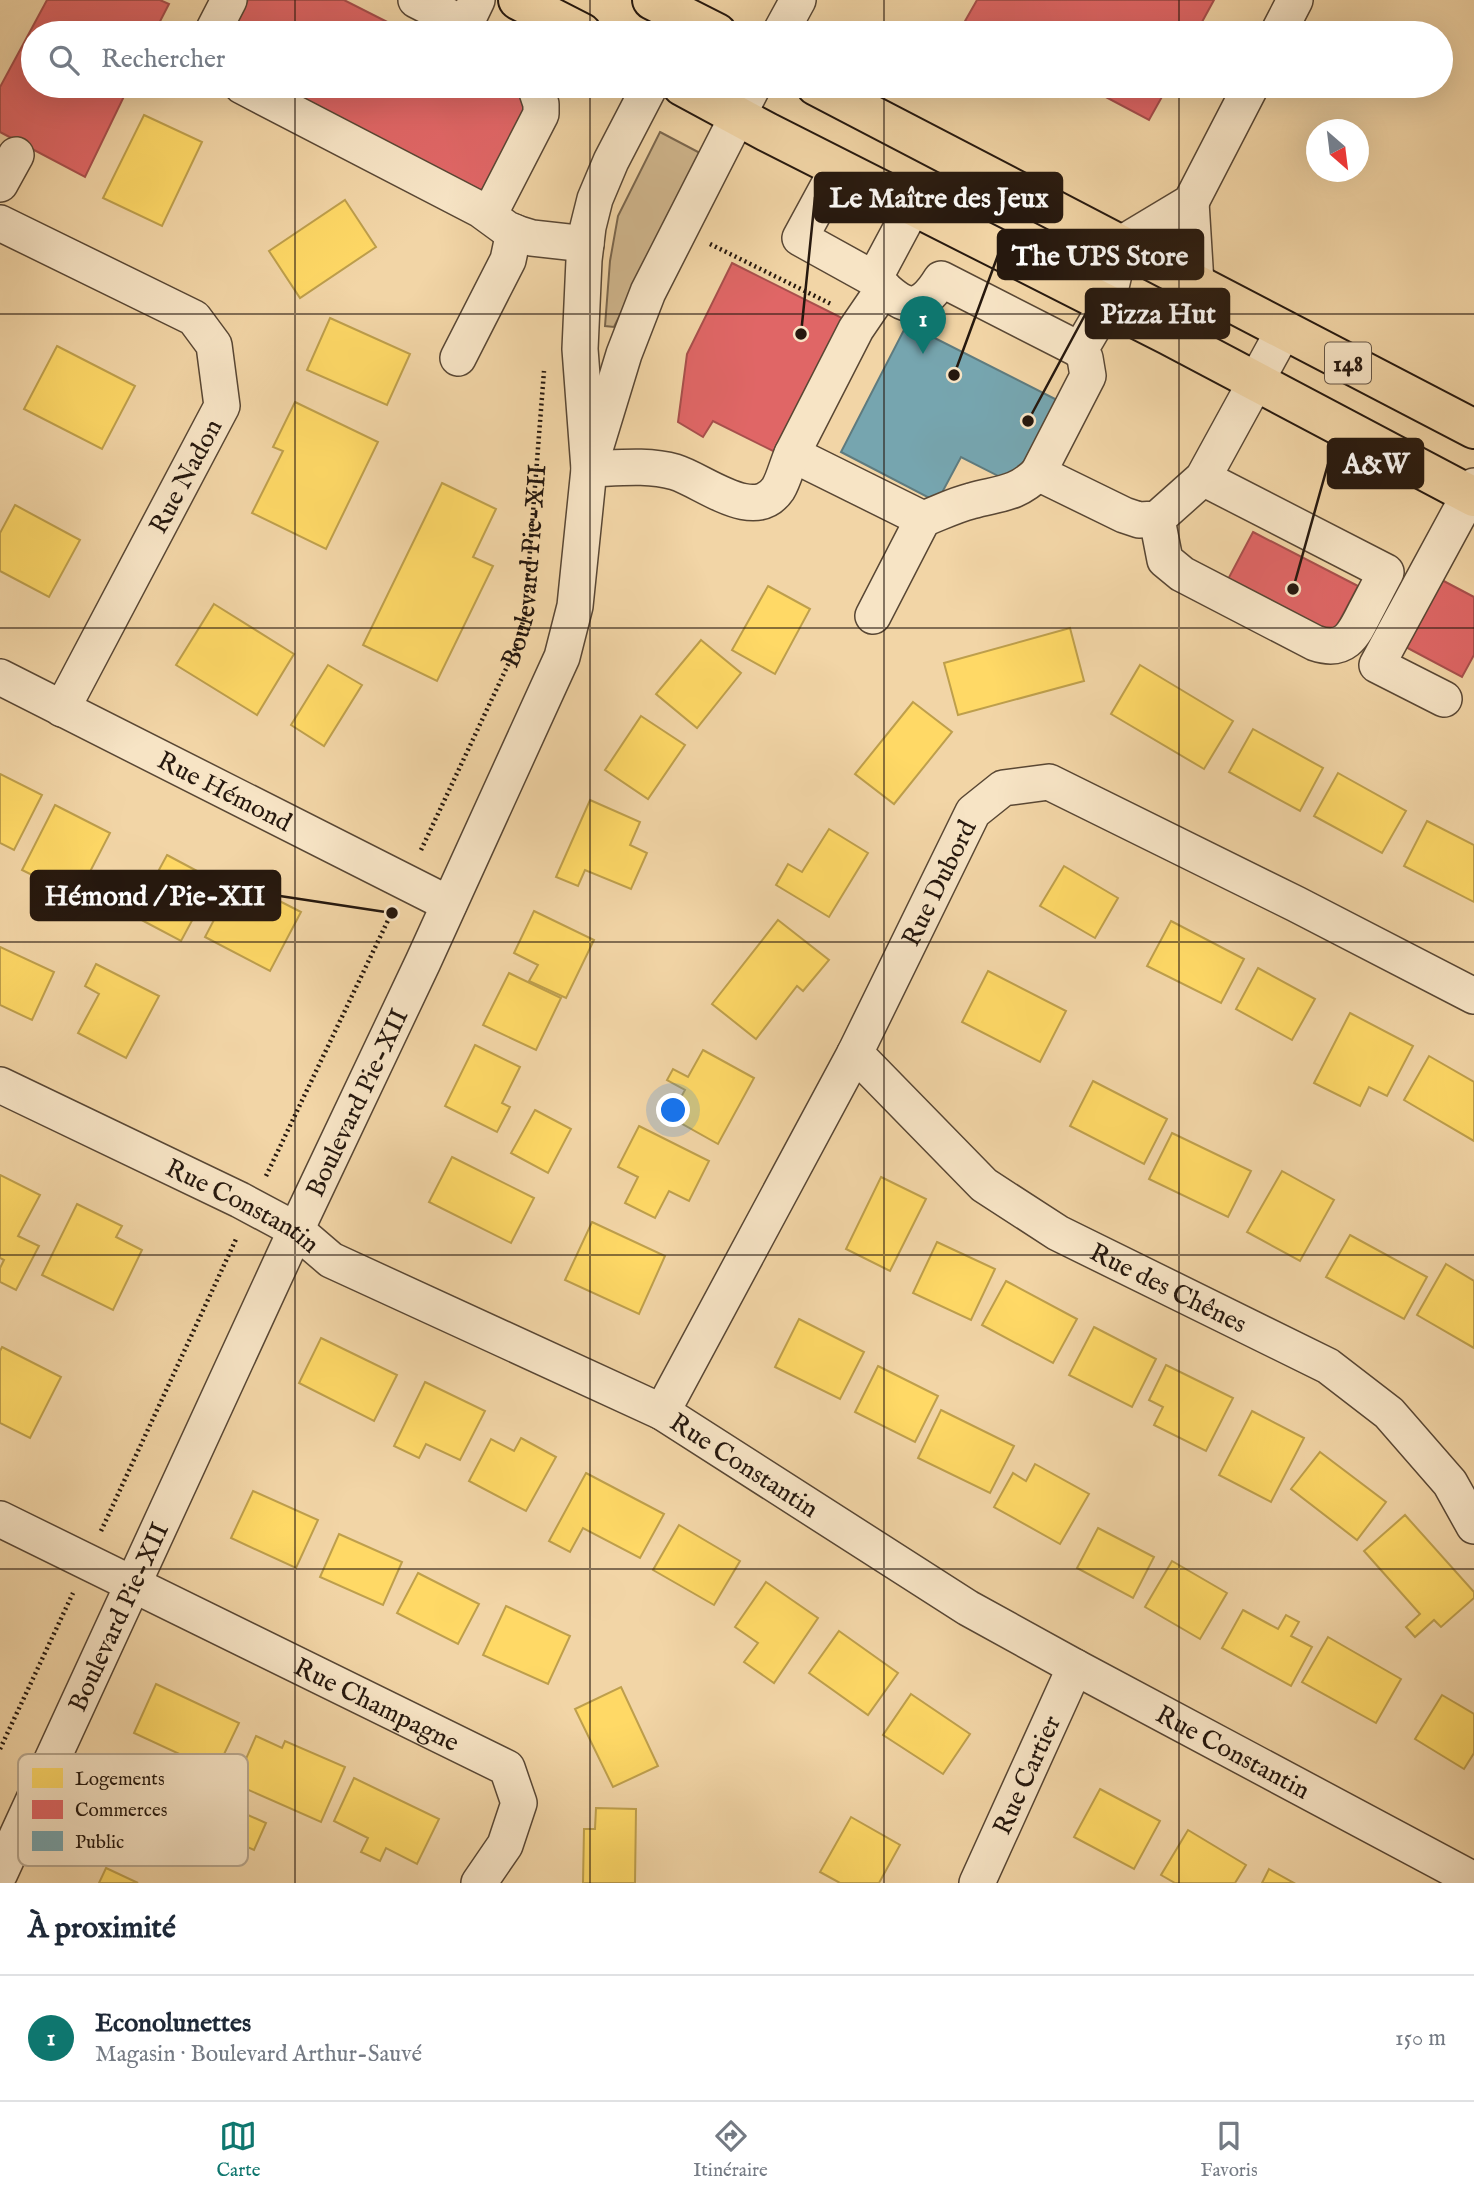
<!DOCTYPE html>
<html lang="fr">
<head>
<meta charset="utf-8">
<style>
  body { margin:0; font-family:"IM FELL English",serif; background:#f6f6f7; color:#1f2937 }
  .compass { position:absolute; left:1306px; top:119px; width:63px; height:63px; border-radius:50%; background:#fff; box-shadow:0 7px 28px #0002; rotate:152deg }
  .you { position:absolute; left:674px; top:1111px; width:24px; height:24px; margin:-18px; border:5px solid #fff; border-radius:50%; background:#1a73e8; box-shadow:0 0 0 10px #1a73e833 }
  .badge { display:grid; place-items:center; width:46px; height:46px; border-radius:50%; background:#0f766e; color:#fff; font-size:23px; font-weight:700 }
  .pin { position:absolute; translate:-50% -58px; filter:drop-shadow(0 2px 4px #0008) }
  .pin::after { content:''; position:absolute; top:37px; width:24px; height:21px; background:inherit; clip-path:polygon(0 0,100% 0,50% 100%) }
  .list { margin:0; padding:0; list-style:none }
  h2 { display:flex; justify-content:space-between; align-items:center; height:91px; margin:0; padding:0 28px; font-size:30px }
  h2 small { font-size:23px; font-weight:400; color:#747a83 }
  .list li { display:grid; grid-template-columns:46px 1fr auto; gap:21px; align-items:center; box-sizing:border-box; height:126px; padding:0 28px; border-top:2px solid #e0e1e3 }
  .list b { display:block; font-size:26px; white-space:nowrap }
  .list p { margin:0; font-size:23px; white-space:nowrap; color:#747a83 }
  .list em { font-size:23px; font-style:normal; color:#747a83 }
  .icon { flex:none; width:38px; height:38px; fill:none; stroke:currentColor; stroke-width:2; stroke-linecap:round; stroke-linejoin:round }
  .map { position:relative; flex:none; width:1474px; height:1883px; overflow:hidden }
  .search { position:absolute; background:#fff; box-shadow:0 7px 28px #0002; left:21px; right:21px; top:21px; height:77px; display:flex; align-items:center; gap:18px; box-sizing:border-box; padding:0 24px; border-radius:38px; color:#747a83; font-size:26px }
  .sheet { height:217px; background:#fff }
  nav { display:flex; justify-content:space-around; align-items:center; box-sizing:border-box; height:98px; border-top:2px solid #e0e1e3; background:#fff; font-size:19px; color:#747a83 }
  nav a { display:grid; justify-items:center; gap:4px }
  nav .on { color:#0f766e }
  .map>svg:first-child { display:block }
  .green { fill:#cfb58c; stroke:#7a664d; stroke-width:2 }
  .homes { fill:#ffd966; stroke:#be9f4c; stroke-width:2 }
  .shops { fill:#e06666; stroke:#a84f4c; stroke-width:2 }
  .public { fill:#76a5af; stroke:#5e7b7f; stroke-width:2 }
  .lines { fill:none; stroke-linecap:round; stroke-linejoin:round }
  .minor-casing { stroke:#594734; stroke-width:38 }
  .major-casing { stroke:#26180e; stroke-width:42 }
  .path { stroke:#26180e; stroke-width:4.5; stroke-dasharray:2 3.5; stroke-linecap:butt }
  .minor { stroke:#f7e4c5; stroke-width:35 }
  .major { stroke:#f2d5a6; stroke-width:38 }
  .grid { fill:none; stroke:#26180e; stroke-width:2; stroke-opacity:0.55 }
  .labels { text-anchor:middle; stroke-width:7; stroke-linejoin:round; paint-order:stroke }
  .shield { fill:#f7e4c5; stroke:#655545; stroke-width:2 }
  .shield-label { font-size:24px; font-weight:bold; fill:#26180e }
  .street-label { font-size:26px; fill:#26180e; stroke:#f7e4c5 }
  .key { fill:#f7e4c5; stroke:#b8a78e; stroke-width:2 }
  .key-label { font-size:19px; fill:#26180e }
  .leader { fill:none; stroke:#26180e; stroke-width:2.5 }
  .callout-dot { fill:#26180e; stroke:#f7e4c5; stroke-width:2.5 }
  .callout { fill:#26180e; stroke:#26180e; stroke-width:2.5 }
  .callout-label { font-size:28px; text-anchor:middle; font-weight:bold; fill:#fff }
</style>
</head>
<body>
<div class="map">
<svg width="1474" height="1883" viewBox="0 0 1474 1883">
  <rect width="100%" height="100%" fill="#f2d5a6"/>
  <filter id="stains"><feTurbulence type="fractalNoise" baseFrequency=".00286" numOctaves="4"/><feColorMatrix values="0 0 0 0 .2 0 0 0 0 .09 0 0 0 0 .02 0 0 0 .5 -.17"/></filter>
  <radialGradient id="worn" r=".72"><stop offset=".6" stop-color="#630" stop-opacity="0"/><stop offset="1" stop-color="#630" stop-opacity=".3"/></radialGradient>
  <path class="green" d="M 660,132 L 700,153 L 614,327 L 605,326 L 610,261 L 618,216 Z"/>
  <g class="homes">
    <path d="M 144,115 L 202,142 L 162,226 L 103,198 Z"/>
    <path d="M 345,200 L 376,247 L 300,298 L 269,251 Z"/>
    <path d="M 330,318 L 410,354 L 387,405 L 307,370 Z"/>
    <path d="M 57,346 L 135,386 L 102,449 L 24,409 Z"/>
    <path d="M 295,402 L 378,442 L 326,549 L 252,513 L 283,451 L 273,447 Z"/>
    <path d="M 442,483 L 496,509 L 473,557 L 493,566 L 437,681 L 363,645 Z"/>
    <path d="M 15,505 L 80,540 L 49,597 L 0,571 L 0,533 Z"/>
    <path d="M 768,586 L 810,609 L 775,674 L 732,650 Z"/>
    <path d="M 214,604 L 294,654 L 257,715 L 176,665 Z"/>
    <path d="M 1070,628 L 1084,681 L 958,715 L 944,663 Z"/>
    <path d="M 701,640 L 741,673 L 697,728 L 656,694 Z"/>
    <path d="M 328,665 L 362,685 L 324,746 L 291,725 Z"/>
    <path d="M 1140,665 L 1233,721 L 1204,769 L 1111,714 Z"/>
    <path d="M 913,702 L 952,732 L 894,804 L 855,774 Z"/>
    <path d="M 641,716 L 685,745 L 648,799 L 605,770 Z"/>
    <path d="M 1253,729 L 1323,768 L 1300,811 L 1229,772 Z"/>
    <path d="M 1338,773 L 1406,811 L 1382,853 L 1314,816 Z"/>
    <path d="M 0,774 L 42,795 L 14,850 L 0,843 Z"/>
    <path d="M 590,800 L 640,822 L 630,845 L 647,853 L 631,889 L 585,870 L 578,886 L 556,877 Z"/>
    <path d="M 55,805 L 110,833 L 77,897 L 22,870 Z"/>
    <path d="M 1427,821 L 1474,845 L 1474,902 L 1404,866 Z"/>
    <path d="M 829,829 L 868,853 L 829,917 L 776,885 L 788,864 L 802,872 Z"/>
    <path d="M 167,855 L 214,880 L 181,941 L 134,916 Z"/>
    <path d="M 1064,866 L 1118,898 L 1095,938 L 1040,906 Z"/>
    <path d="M 258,890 L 301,912 L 270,971 L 205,937 L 227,895 L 249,907 Z"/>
    <path d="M 534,911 L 594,940 L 566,998 L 529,981 L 538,965 L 514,953 Z"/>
    <path d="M 778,920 L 829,960 L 803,991 L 797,986 L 756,1039 L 712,1004 Z"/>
    <path d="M 1171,921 L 1244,959 L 1221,1003 L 1147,966 Z"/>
    <path d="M 0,947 L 54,972 L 32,1020 L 0,1005 Z"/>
    <path d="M 96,964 L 159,996 L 126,1058 L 78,1033 L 99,994 L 85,986 Z"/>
    <path d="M 1258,968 L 1315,999 L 1292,1040 L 1236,1009 Z"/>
    <path d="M 988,971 L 1066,1011 L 1040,1062 L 962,1022 Z"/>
    <path d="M 509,973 L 561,998 L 536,1050 L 483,1025 Z"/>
    <path d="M 1350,1013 L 1413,1046 L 1387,1096 L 1369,1087 L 1360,1106 L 1314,1083 Z"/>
    <path d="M 475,1045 L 520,1067 L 502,1103 L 510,1107 L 497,1132 L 445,1106 Z"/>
    <path d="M 703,1050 L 754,1078 L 718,1144 L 670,1117 L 685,1090 L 667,1080 L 673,1069 L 688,1077 Z"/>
    <path d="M 1429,1056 L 1474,1082 L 1474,1141 L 1404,1100 Z"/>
    <path d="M 1093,1081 L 1167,1119 L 1144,1164 L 1070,1126 Z"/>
    <path d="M 535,1110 L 571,1129 L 548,1173 L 511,1153 Z"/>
    <path d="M 639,1126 L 709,1161 L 689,1201 L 669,1191 L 655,1218 L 625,1203 L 638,1177 L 618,1167 Z"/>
    <path d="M 1172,1133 L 1251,1171 L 1228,1217 L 1149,1179 Z"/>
    <path d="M 452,1157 L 534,1198 L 511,1243 L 429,1202 Z"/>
    <path d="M 1282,1171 L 1334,1200 L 1300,1261 L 1247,1232 Z"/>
    <path d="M 0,1175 L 40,1195 L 18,1236 L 39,1246 L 16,1290 L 0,1282 L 0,1268 L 4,1260 L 0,1258 Z"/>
    <path d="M 881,1177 L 926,1199 L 890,1271 L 846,1249 Z"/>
    <path d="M 77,1204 L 122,1226 L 116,1237 L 142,1250 L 113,1310 L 42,1275 Z"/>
    <path d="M 592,1222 L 665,1256 L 639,1314 L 565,1280 Z"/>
    <path d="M 1350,1235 L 1427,1277 L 1404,1319 L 1326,1277 Z"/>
    <path d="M 937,1242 L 995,1269 L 971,1320 L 913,1293 Z"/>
    <path d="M 1446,1264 L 1474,1281 L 1474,1348 L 1417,1315 Z"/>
    <path d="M 1006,1281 L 1077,1319 L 1053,1363 L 982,1325 Z"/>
    <path d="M 799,1319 L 864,1352 L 840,1399 L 775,1367 Z"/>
    <path d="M 1094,1327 L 1156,1359 L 1132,1407 L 1069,1375 Z"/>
    <path d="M 321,1338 L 397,1375 L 374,1421 L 299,1383 Z"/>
    <path d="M 2,1347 L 61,1377 L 30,1438 L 0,1423 L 0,1351 Z"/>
    <path d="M 1166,1365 L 1233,1398 L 1206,1451 L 1154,1425 L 1163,1407 L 1149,1400 Z"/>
    <path d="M 878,1366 L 938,1396 L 915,1442 L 855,1412 Z"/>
    <path d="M 425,1382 L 485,1411 L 460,1460 L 426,1444 L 419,1458 L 394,1446 Z"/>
    <path d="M 941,1410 L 1014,1446 L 990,1493 L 918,1458 Z"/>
    <path d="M 1252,1411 L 1304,1438 L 1271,1502 L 1219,1475 Z"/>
    <path d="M 521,1438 L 556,1457 L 526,1511 L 469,1481 L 491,1439 L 514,1451 Z"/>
    <path d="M 1320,1452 L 1386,1502 L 1357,1540 L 1291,1489 Z"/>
    <path d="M 1035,1464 L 1089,1494 L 1060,1544 L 994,1507 L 1013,1473 L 1026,1481 Z"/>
    <path d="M 586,1473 L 664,1514 L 640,1558 L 583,1528 L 570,1552 L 549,1541 Z"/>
    <path d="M 253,1491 L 318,1520 L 296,1568 L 231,1538 Z"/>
    <path d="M 1405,1515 L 1474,1592 L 1474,1598 L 1441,1627 L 1434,1620 L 1415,1637 L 1406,1627 L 1420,1614 L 1364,1551 Z"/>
    <path d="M 679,1525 L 740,1561 L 714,1605 L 653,1570 Z"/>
    <path d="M 1098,1528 L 1154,1557 L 1133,1598 L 1077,1568 Z"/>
    <path d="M 339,1534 L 402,1562 L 383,1605 L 320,1577 Z"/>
    <path d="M 1172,1561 L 1227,1593 L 1200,1639 L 1145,1607 Z"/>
    <path d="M 418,1573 L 479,1604 L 458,1644 L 397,1613 Z"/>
    <path d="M 766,1582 L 818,1618 L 774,1683 L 744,1662 L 758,1643 L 735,1627 Z"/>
    <path d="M 506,1606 L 570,1636 L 548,1684 L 483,1655 Z"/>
    <path d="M 1243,1610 L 1278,1629 L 1286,1615 L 1299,1622 L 1291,1636 L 1312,1647 L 1291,1686 L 1222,1648 Z"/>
    <path d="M 839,1631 L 898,1673 L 868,1715 L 809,1673 Z"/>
    <path d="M 1328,1637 L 1401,1679 L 1376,1723 L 1302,1682 Z"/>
    <path d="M 156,1684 L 239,1723 L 216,1771 L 134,1733 Z"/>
    <path d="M 621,1687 L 658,1766 L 613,1787 L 575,1709 Z"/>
    <path d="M 911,1694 L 970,1734 L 943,1774 L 883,1735 Z"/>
    <path d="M 1442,1695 L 1474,1714 L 1474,1753 L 1464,1769 L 1415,1739 Z"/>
    <path d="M 256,1736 L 282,1748 L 285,1741 L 345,1767 L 321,1822 L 235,1784 Z"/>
    <path d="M 354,1778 L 439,1819 L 417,1864 L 386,1848 L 380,1861 L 361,1852 L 368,1838 L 334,1821 Z"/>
    <path d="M 1100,1789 L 1160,1821 L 1134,1869 L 1074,1837 Z"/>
    <path d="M 212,1799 L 266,1823 L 254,1850 L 200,1826 Z"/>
    <path d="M 596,1808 L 636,1809 L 635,1883 L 583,1883 L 584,1829 L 595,1829 Z"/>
    <path d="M 851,1817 L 900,1845 L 879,1883 L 840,1883 L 820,1872 Z"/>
    <path d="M 1188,1830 L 1246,1865 L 1235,1883 L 1175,1883 L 1161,1875 Z"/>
    <path d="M 106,1868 L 138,1883 L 99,1883 Z"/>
    <path d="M 1269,1869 L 1294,1883 L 1262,1883 Z"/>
  </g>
  <g class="shops">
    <path d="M 47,0 L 160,0 L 169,4 L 154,33 L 33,33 L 33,86 L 129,86 L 85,177 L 0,132 L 0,87 Z"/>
    <path d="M 248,0 L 344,0 L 409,33 L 231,33 Z"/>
    <path d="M 977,0 L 1214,0 L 1196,33 L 988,33 L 965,21 Z"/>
    <path d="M 274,86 L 513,86 L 537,98 L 488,194 Z"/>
    <path d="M 1085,86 L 1168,86 L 1149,120 Z"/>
    <path d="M 732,263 L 848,321 L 777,453 L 713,421 L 703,437 L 678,422 L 687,354 Z"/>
    <path d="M 1253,532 L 1358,586 L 1331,637 L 1226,583 Z"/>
    <path d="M 1438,578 L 1474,597 L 1474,655 L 1462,677 L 1402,645 Z"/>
  </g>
  <path class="public" d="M 907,324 L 1061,402 L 1018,486 L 961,457 L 937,502 L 841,452 Z"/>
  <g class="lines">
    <g class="minor-casing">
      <g id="minor">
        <path d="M 416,0 L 465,25 L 477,0"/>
        <path d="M 212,33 L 229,0"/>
        <path d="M 780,33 L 798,0"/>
        <path d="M 1278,33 L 1295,0"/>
        <path d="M 242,86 L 481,210 L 507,229 L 519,234 L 532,238 L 586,244"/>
        <path d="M 1251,86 L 1191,202 L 1121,244 L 1107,304 L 1080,350 L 1085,358 L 1088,376 L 1038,473 L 1124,515 L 1139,520 L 1157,519 L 1203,478 L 1284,330"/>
        <path d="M 838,168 L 800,238 L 874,279 L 913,206"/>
        <path d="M 0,184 L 16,155"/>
        <path d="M 489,215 L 541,114 L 541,104 L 535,86"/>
        <path d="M 0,223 L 194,318 L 214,345 L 222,406 L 62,709"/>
        <path d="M 874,279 C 902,306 917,318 941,279 L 1080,350"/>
        <path d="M 884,288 L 856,329 L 792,454 L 923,519 C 939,513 955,505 971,501 C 999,493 1016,495 1038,473"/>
        <path d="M 1168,335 L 1196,283 L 1191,202"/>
        <path d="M 458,358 L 508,260 L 514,232"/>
        <path d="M 595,449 L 624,354 L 648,292 L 753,86"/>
        <path d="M 589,469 C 617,468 648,464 675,472 C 704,481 754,524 778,489 C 784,479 787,465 792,454"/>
        <path d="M 1157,519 L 1165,560 L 1182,574 L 1315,643 C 1345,653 1353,636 1365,612 C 1372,599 1379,585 1386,572 L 1203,478"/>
        <path d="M 873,616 L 923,519"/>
        <path id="s2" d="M 0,677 L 449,904"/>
        <path d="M 1444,699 L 1377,665 L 1474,486"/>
        <path id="s3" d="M 855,1053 L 984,1185 L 1058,1233 L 1328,1366 L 1389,1413 L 1450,1483 L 1474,1526"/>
        <path id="s4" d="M 0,1085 L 240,1200 L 296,1230 L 331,1260 L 662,1412 L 968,1608 L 1075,1667 L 1474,1880"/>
        <path id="s5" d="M 662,1412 L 855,1053 L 973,812 L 1003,788 L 1049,782 L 1296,904 L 1474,996"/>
        <path id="s6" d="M 0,1519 L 507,1768 L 519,1803 L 505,1845 L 479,1883"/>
        <path id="s7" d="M 0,1873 L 296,1230 L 423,962 L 562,657 L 575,606 L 589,469 L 580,349 L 584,260 L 588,227 L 595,199 L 611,161 L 650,86"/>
        <path id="s8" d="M 977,1883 L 1075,1667"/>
      </g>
    </g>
    <g class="major-casing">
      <g id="major">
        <path d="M 518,0 L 582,33"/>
        <path d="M 652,0 L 717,33"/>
        <path d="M 682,86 L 767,132 L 1168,335 L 1474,497"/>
        <path d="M 816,86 L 1474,429"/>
      </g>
    </g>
    <g class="path">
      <path d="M 710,244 L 831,304"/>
      <path id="s1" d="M 421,850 L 514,652 L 525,615 L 544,371"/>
      <path d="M 266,1176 L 392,912"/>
      <path d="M 101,1531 L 237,1237"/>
      <path d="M 0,1749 L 73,1593"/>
    </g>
    <use href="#minor" class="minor"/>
    <use href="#major" class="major"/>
  </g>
  <path class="grid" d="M 295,0 L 295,33M 590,0 L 590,33M 884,0 L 884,33M 1179,0 L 1179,33M 295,86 L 295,1883M 590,86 L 590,1883M 884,86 L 884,1883M 1179,86 L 1179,1883M 0,314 L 1474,314M 0,628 L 1474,628M 0,942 L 1474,942M 0,1255 L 1474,1255M 0,1569 L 1474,1569"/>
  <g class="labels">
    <rect class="shield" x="1325" y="342.5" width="46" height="41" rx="5"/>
    <g class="shield-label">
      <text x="1348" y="371">148</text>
    </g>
    <g class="street-label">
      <text transform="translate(185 476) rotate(-62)" y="9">Rue Nadon</text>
      <text dy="9" stroke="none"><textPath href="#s1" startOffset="306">Boulevard Pie-XII</textPath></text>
      <text dy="9" stroke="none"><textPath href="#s2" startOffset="252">Rue Hémond</textPath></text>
      <text dy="9" stroke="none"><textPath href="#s5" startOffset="597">Rue Dubord</textPath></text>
      <text dy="9" stroke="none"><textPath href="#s7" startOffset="849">Boulevard Pie-XII</textPath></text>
      <text dy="9" stroke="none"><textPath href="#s4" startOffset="271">Rue Constantin</textPath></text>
      <text dy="9" stroke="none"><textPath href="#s3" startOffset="396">Rue des Chênes</textPath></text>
      <text dy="9" stroke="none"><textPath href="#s4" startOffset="838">Rue Constantin</textPath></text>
      <text dy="9" stroke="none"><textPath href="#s7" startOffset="282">Boulevard Pie-XII</textPath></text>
      <text dy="9" stroke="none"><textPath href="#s6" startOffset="420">Rue Champagne</textPath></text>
      <text dy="9" stroke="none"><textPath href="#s4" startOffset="1405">Rue Constantin</textPath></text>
      <text dy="9" stroke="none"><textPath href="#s8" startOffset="119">Rue Cartier</textPath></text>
    </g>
  </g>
  <rect x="18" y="1754" width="230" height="112" rx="10" class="key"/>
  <rect x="32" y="1768" width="31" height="20" fill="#ffd966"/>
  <rect x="32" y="1800" width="31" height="19" fill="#e06666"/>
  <rect x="32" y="1831" width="31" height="20" fill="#76a5af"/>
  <g class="key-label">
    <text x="75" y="1785">Logements</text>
    <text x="75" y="1816">Commerces</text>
    <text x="75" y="1848">Public</text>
  </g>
  <path class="leader" d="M801 334L815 197M954 375L998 255M1028 421L1086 313M1293 589L1328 464M392 913L280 896"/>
  <g class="callout-dot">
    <circle cx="801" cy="334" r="7"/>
    <circle cx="954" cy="375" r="7"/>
    <circle cx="1028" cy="421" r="7"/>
    <circle cx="1293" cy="589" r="7"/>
    <circle cx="392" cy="913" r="7"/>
  </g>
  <g class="callout">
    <rect x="815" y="173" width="247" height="49" rx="7"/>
    <rect x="998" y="230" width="205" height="49" rx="7"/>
    <rect x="1086" y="289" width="143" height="49" rx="7"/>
    <rect x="1328" y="439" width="95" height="49" rx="7"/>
    <rect x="31" y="871" width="249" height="49" rx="7"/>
  </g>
  <g class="callout-label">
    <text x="939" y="207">Le Maître des Jeux</text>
    <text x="1100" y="265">The UPS Store</text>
    <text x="1158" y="323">Pizza Hut</text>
    <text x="1376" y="473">A&amp;W</text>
    <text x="155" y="905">Hémond / Pie-XII</text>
  </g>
  <rect width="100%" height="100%" filter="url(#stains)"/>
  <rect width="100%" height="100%" fill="url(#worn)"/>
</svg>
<svg class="compass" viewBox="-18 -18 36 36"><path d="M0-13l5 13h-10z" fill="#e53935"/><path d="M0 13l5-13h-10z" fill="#747a83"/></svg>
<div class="you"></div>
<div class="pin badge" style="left:923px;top:354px">1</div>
<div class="search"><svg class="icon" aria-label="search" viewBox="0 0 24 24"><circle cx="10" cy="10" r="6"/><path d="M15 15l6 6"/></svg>Rechercher</div>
</div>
<section class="sheet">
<h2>À proximité<small></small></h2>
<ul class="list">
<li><span class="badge">1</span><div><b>Econolunettes</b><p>Magasin · Boulevard Arthur-Sauvé</p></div><em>150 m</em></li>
</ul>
</section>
<nav>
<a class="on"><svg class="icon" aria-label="map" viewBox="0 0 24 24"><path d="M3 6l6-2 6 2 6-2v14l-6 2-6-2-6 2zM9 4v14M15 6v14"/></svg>Carte</a>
<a><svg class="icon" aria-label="directions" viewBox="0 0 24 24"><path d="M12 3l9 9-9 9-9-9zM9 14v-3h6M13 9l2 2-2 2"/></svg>Itinéraire</a>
<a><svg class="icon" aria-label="saved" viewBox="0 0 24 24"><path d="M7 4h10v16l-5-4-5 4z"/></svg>Favoris</a>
</nav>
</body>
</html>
